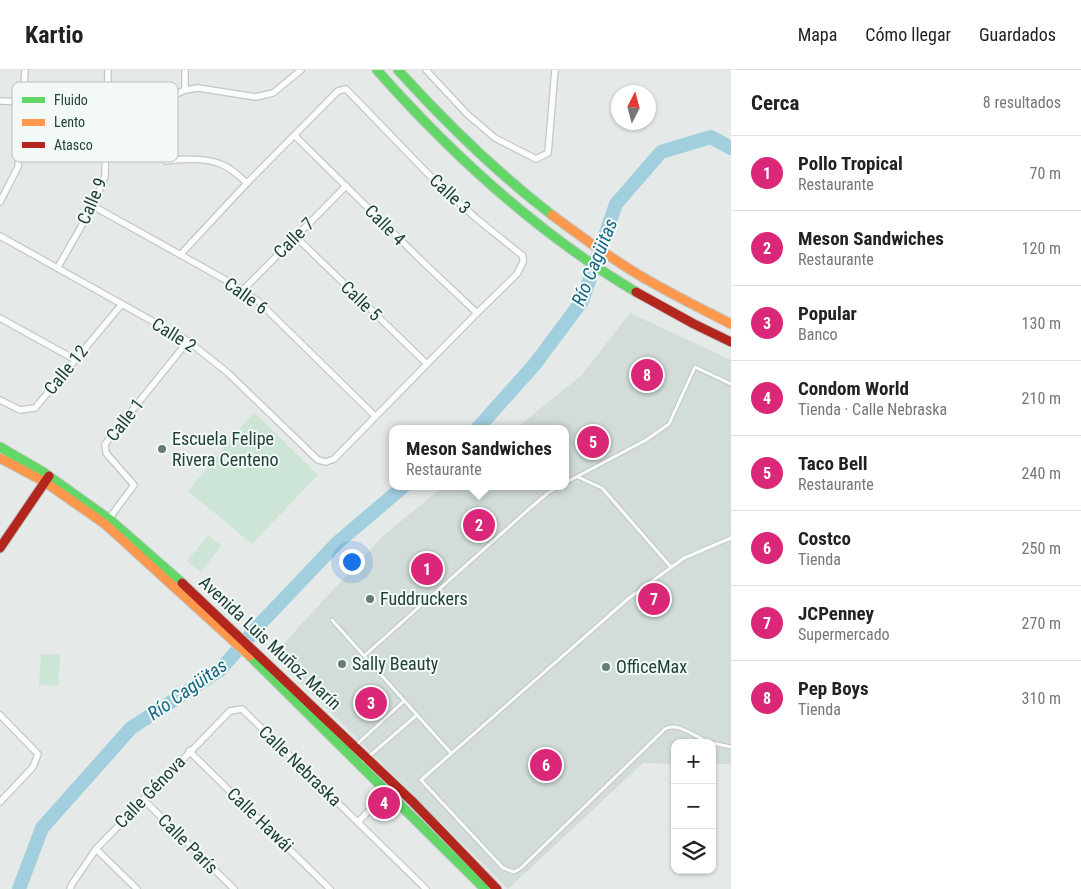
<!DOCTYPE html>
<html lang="es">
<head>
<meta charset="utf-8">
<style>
  body { margin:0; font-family:"Roboto Condensed",sans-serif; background:#f2f2f2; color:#222 }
  .controls { position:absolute; right:15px; bottom:15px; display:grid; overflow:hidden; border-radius:10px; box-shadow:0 1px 4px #0004 }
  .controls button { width:45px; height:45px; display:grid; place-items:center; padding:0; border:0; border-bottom:1px solid #e0e0e0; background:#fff; color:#222; font:25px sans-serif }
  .compass { position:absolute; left:611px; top:15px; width:45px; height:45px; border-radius:50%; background:#fff; box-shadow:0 1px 4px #0004; rotate:6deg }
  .you { position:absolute; left:351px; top:491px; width:18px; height:18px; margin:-12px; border:4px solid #fff; border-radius:50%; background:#1a73e8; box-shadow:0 0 0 8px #1a73e833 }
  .badge { display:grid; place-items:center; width:32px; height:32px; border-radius:50%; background:#db2777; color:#fff; font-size:16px; font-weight:700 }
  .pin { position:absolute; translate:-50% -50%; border:2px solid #fff; box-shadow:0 1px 5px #0006 }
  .popup { position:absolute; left:389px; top:355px; width:180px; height:65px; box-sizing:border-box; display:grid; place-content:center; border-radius:10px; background:#fff; filter:drop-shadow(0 1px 4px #0005); font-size:16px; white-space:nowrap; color:#767676 }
  .popup b { font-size:19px; color:#222 }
  .popup::after { content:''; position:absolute; left:50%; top:100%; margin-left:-10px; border:10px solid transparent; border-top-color:#fff }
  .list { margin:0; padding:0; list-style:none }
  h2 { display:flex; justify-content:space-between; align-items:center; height:65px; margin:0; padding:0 20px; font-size:21px }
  h2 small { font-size:16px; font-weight:400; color:#767676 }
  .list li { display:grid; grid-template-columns:32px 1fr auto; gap:15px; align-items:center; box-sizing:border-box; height:75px; padding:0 20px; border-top:1px solid #e0e0e0 }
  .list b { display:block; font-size:19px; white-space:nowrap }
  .list p { margin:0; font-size:16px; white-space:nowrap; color:#767676 }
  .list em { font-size:16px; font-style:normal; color:#767676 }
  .icon { flex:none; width:28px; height:28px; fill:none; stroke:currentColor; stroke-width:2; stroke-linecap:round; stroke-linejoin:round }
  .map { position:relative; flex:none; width:731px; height:819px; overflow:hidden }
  header { display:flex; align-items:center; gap:30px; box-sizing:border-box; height:70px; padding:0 25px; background:#fff; border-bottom:1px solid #e0e0e0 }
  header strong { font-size:24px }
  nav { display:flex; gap:28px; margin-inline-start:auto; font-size:18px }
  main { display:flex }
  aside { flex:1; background:#fff }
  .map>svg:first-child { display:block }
  .built { fill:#d2dcd8 }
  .green { fill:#cce5d6 }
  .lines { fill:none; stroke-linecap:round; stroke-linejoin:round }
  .river { stroke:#a1cfdd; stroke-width:14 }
  .lane-casing { stroke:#c2c7c5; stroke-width:5 }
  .street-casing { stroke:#c2c7c5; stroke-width:8 }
  .fast-casing { stroke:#c0c8c6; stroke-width:11 }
  .slow-casing { stroke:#c0c8c6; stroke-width:11 }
  .jam-casing { stroke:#c0c8c6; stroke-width:11 }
  .lane { stroke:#fbfcfc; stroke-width:3 }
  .street { stroke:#fbfcfc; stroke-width:5.5 }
  .fast { stroke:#63d668; stroke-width:9 }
  .slow { stroke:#ff974d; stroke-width:9 }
  .jam { stroke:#b3261e; stroke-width:9 }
  .poi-dot { fill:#657c77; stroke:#f3f9f7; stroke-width:2 }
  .labels { text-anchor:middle; stroke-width:4; stroke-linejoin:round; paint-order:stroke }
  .street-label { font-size:18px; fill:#20403a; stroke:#f3f9f7 }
  .poi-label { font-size:18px; fill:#20403a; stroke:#f3f9f7; text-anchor:start }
  .water-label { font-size:19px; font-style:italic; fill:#146782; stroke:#f3f9f7 }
  .key { fill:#f3f9f7; stroke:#b4c2be; stroke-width:1 }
  .key-label { font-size:14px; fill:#20403a }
</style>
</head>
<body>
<header>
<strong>Kartio</strong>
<nav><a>Mapa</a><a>Cómo llegar</a><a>Guardados</a></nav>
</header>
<main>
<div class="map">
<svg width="731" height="819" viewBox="0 0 731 819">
  <rect width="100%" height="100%" fill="#e5eae8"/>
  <path class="built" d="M 630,243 L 731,290 L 731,694 L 712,694 L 712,673 L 675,673 L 675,694 L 643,693 L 508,819 L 273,585 L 384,465 L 444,416 L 565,416 L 565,359 L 515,359 L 582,305 Z"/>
  <g class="green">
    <path d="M 254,342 L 318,405 L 252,474 L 188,421 Z"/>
    <path d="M 208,465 L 221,476 L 201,502 L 187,491 Z"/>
    <path d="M 41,584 L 60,585 L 58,616 L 39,615 Z"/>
  </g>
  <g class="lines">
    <g class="river">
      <path d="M 477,359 L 535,294 L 582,231 L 616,134 L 661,82 L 711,67 L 731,78"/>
      <path d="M 19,819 L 42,758 L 131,658 L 220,600 L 262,552 L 337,473 L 404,416"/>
    </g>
    <g class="lane-casing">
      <g id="lane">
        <path d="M 578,407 L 602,418 L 671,497"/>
        <path d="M 565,413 L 646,370 L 669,354 L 695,297 L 731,314"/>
        <path d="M 332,550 L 451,683"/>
        <path d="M 364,586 L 529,439 L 548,423 L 560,416"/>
        <path d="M 711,673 C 698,669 678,651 665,659 L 521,798 L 514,802 L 503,798 L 421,710 L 629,528 L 684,488 L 731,468"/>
        <path d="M 712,673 L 731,677"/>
        <path d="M 355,676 L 404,631"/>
        <path d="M 360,694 L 417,645"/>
      </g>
    </g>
    <g class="street-casing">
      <g id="street">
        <path d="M 426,0 L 467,44 L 495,68 L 536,89 L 548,83 L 555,0"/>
        <path d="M 185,20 L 185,0"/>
        <path d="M 0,31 L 107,35 L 157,33 L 185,20 L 198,18 L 256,27 L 273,23 L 301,0"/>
        <path d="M 295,66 L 424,193 L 477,243"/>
        <path d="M 166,91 C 183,88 210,88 225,96 C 233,100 240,107 247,113"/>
        <path d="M 0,132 L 18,97 L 25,0"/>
        <path d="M 93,136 L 224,209 L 258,231 L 375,346"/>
        <path d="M 0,166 L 188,271 L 228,303 L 318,390 L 326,392 L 334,389 L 477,243 L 517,204 L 523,192 L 523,186 L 477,149 L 433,109 L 346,19 L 338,21 L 247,113 L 180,185"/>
        <path d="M 296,167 L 427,294"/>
        <path d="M 58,197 L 93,136 L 105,106 L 108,0"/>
        <path d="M 243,220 L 346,116"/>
        <path d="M 0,248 L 74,289"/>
        <path d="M 0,330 L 20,340 L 35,338 L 122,234"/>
        <path d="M 108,450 L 134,415 L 106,383 L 105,374 L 188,271"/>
        <path d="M 0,645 L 38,684 L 33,697 L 0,732"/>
        <path d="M 189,681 L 330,819"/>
        <path d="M 143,729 L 234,819"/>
        <path d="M 358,752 L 395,714"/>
        <path d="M 96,779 L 137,819"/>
        <path d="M 70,819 L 72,814 L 96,779 L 230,641 L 242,639 L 426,819"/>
      </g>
    </g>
    <g class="fast-casing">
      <g id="fast">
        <path d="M 377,0 C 453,86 537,163 636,222"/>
        <path d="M 398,0 C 446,53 496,102 552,145"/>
        <path d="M 0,377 L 43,402 L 109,449 L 182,513"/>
        <path d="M 250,586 L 485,819"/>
      </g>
    </g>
    <g class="slow-casing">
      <g id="slow">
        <path d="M 552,145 C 580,166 609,187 639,205 C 669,223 700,238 731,254"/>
        <path d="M 0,388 L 45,412 L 105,454 L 250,586"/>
      </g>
    </g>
    <g class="jam-casing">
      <g id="jam">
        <path d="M 636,222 L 694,254 L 731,272"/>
        <path d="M 0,478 L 49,406"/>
        <path d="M 182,513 L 414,733 L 497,819"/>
      </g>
    </g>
    <use href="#lane" class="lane"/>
    <use href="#street" class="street"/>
    <use href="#fast" class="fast"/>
    <use href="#slow" class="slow"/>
    <use href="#jam" class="jam"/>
  </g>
  <g class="poi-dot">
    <circle cx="162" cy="379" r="5"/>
    <circle cx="370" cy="529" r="5"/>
    <circle cx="342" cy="594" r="5"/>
    <circle cx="606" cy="597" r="5"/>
  </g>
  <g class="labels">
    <g class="street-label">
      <text transform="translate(450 124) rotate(43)" y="6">Calle 3</text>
      <text transform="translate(92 131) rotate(-67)" y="6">Calle 9</text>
      <text transform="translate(385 155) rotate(45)" y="6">Calle 4</text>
      <text transform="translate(294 168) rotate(-45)" y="6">Calle 7</text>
      <text transform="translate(246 226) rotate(36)" y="6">Calle 6</text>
      <text transform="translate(361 231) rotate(44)" y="6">Calle 5</text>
      <text transform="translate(174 265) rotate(32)" y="6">Calle 2</text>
      <text transform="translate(66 300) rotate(-51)" y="6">Calle 12</text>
      <text transform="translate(125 350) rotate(-52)" y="6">Calle 1</text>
      <text transform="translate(270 573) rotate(43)" y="6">Avenida Luis Muñoz Marín</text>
      <text transform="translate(300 696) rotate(44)" y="6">Calle Nebraska</text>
      <text transform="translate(150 722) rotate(-46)" y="6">Calle Génova</text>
      <text transform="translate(260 750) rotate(44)" y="6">Calle Hawái</text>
      <text transform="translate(188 774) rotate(45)" y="6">Calle París</text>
    </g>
    <g class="poi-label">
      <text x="172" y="375">Escuela Felipe<tspan x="172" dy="21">Rivera Centeno</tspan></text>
      <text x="380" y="535">Fuddruckers</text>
      <text x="352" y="600">Sally Beauty</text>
      <text x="616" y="603">OfficeMax</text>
    </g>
    <g class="water-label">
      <text transform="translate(594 192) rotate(-68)" y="7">Río Cagüitas</text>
      <text transform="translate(187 619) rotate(-35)" y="7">Río Cagüitas</text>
    </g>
  </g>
  <rect x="12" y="12" width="166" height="80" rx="8" class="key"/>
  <rect x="22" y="27" width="23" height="6" fill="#63d668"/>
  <rect x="22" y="49" width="23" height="7" fill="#ff974d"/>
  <rect x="22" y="72" width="23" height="6" fill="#b3261e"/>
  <g class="key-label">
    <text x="54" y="35">Fluido</text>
    <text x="54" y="57">Lento</text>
    <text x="54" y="80">Atasco</text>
  </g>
</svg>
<div class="controls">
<button>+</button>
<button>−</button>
<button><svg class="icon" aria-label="layers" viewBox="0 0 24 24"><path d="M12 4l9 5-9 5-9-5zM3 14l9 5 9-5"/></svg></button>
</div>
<svg class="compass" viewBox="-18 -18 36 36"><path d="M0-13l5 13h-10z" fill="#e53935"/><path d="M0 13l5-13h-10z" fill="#767676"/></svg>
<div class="you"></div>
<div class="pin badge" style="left:427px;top:499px">1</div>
<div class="pin badge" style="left:479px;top:455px">2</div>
<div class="popup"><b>Meson Sandwiches</b>Restaurante</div>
<div class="pin badge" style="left:371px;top:633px">3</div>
<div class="pin badge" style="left:384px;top:733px">4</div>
<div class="pin badge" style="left:593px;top:372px">5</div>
<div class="pin badge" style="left:546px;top:695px">6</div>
<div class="pin badge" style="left:654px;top:529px">7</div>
<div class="pin badge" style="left:647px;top:305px">8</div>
</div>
<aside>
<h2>Cerca<small>8 resultados</small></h2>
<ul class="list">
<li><span class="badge">1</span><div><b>Pollo Tropical</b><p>Restaurante</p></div><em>70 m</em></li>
<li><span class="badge">2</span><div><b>Meson Sandwiches</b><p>Restaurante</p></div><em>120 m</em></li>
<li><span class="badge">3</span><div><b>Popular</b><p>Banco</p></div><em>130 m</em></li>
<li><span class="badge">4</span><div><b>Condom World</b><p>Tienda · Calle Nebraska</p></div><em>210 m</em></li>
<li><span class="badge">5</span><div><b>Taco Bell</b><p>Restaurante</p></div><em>240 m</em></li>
<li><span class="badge">6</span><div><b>Costco</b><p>Tienda</p></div><em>250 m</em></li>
<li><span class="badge">7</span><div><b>JCPenney</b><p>Supermercado</p></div><em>270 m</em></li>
<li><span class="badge">8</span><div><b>Pep Boys</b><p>Tienda</p></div><em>310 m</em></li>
</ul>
</aside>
</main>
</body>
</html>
